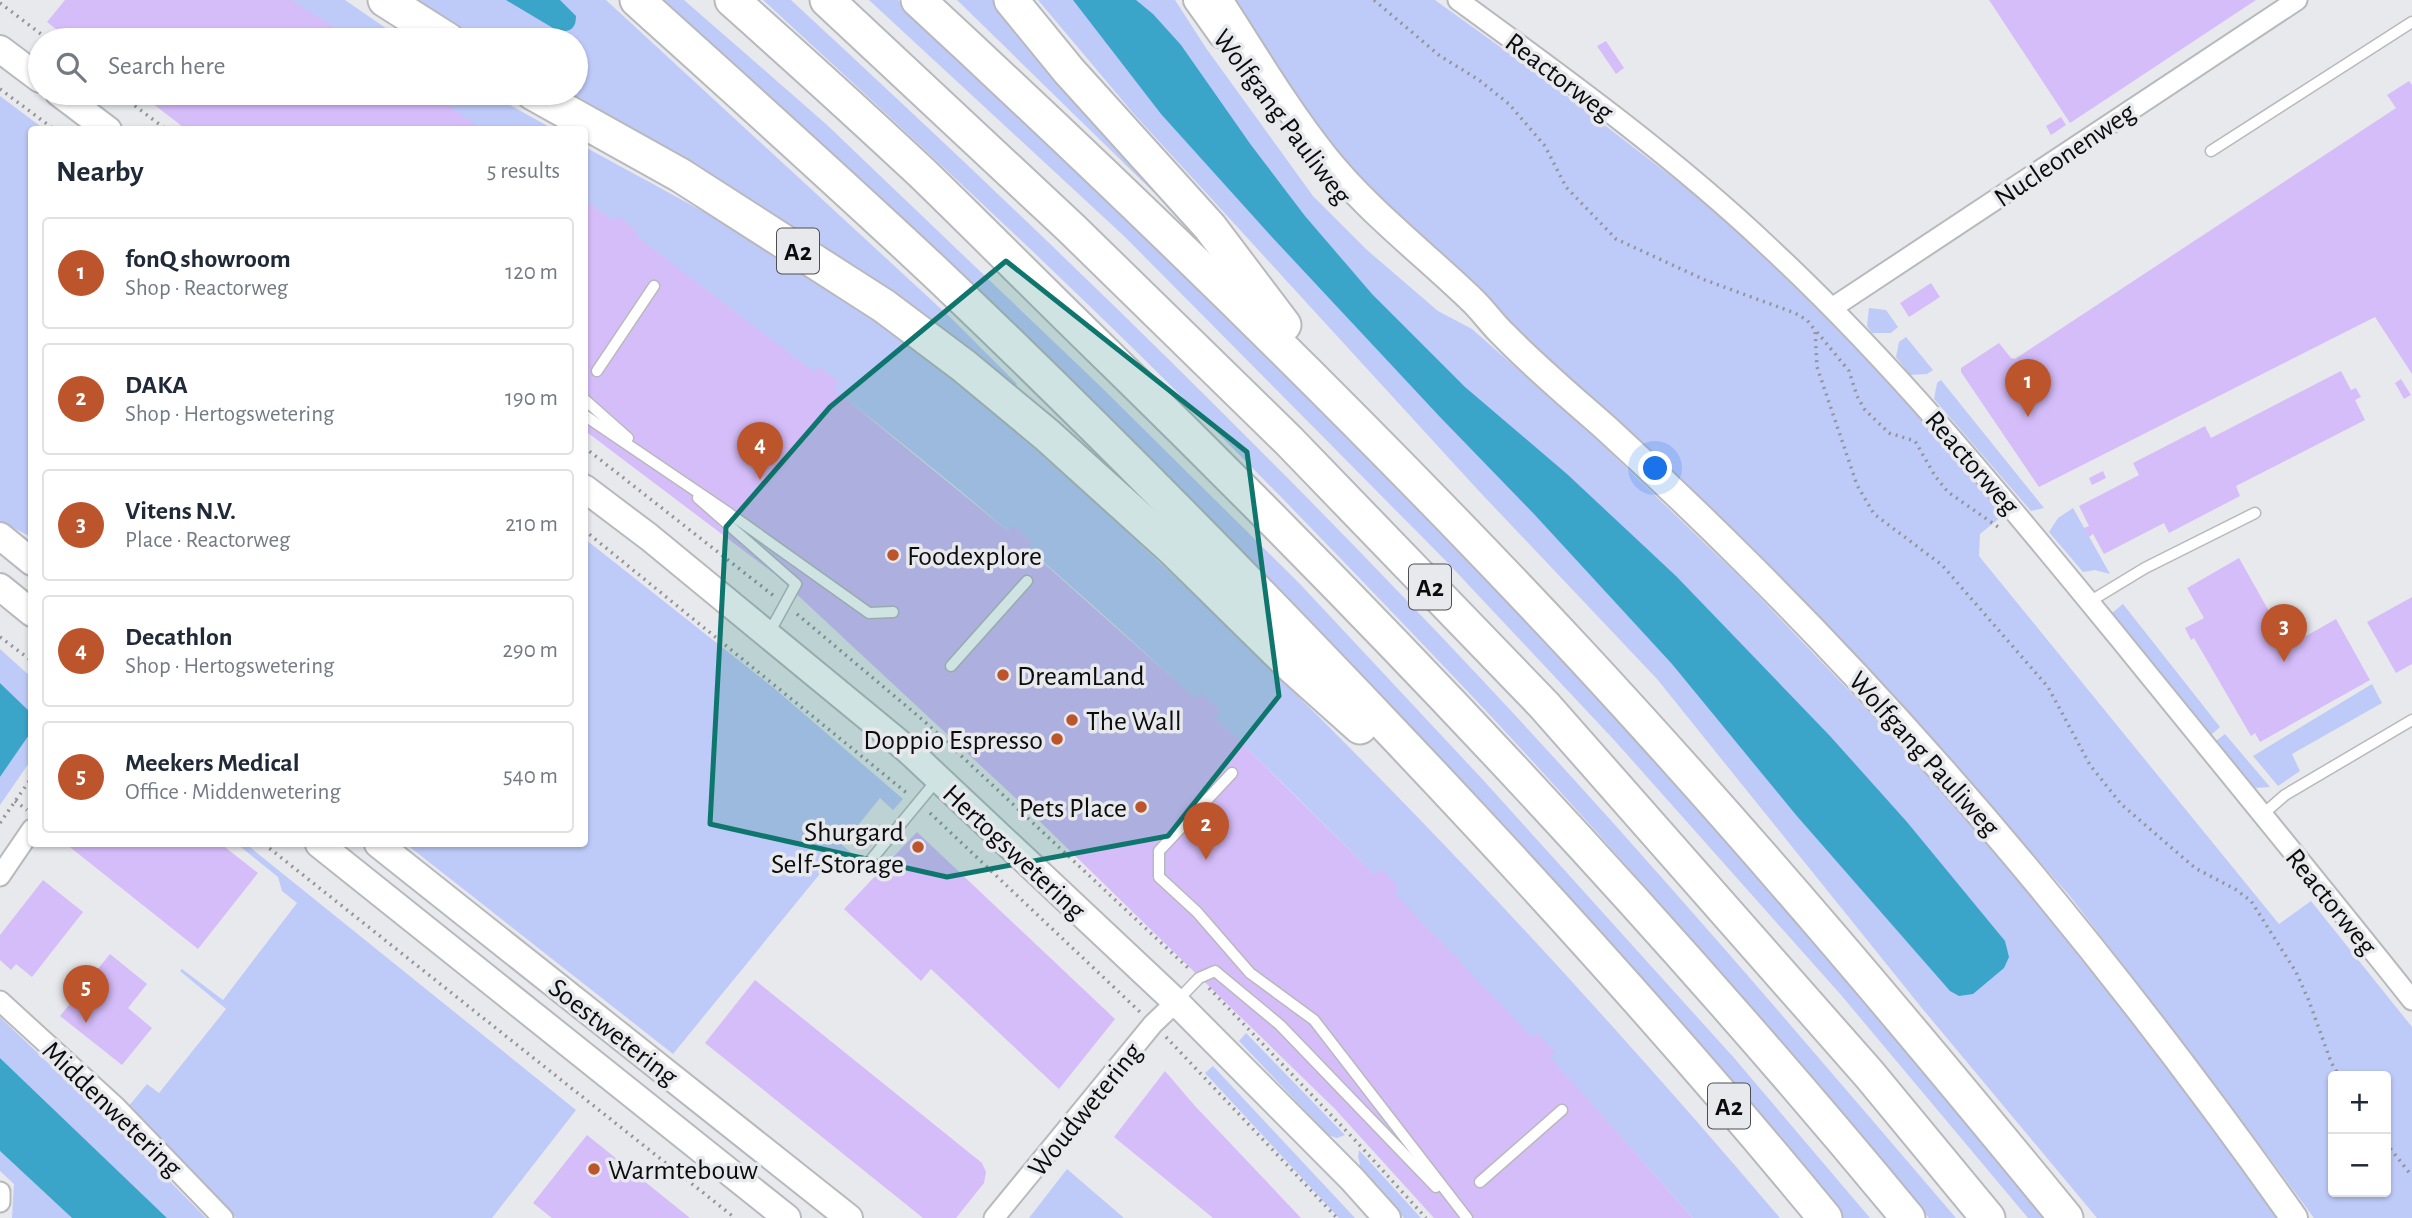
<!DOCTYPE html>
<html lang="en">
<head>
<meta charset="utf-8">
<style>
  body { margin:0; font-family:"Alegreya Sans",sans-serif; background:#f6f6f7; color:#1f2937 }
  .controls { position:absolute; right:21px; bottom:21px; display:grid; overflow:hidden; border-radius:7px; box-shadow:0 2px 5px #0004 }
  .controls button { width:63px; height:63px; display:grid; place-items:center; padding:0; border:0; border-bottom:2px solid #e0e1e3; background:#fff; color:#1f2937; font:35px sans-serif }
  .you { position:absolute; left:1656px; top:469px; width:24px; height:24px; margin:-18px; border:5px solid #fff; border-radius:50%; background:#1a73e8; box-shadow:0 0 0 10px #1a73e833 }
  .badge { display:grid; place-items:center; width:46px; height:46px; border-radius:50%; background:#bc552b; color:#fff; font-size:23px; font-weight:700 }
  .pin { position:absolute; translate:-50% -58px; filter:drop-shadow(0 2px 4px #0008) }
  .pin::after { content:''; position:absolute; top:37px; width:24px; height:21px; background:inherit; clip-path:polygon(0 0,100% 0,50% 100%) }
  .list { margin:0; padding:0; list-style:none }
  h2 { display:flex; justify-content:space-between; align-items:center; height:91px; margin:0; padding:0 28px; font-size:30px }
  h2 small { font-size:23px; font-weight:400; color:#747a83 }
  .list li { display:grid; grid-template-columns:46px 1fr auto; gap:21px; align-items:center; box-sizing:border-box; height:112px; margin:0 14px 14px; padding:0 14px; border:2px solid #e0e1e3; border-radius:7px }
  .list b { display:block; font-size:26px; white-space:nowrap }
  .list p { margin:0; font-size:23px; white-space:nowrap; color:#747a83 }
  .list em { font-size:23px; font-style:normal; color:#747a83 }
  .icon { flex:none; width:38px; height:38px; fill:none; stroke:currentColor; stroke-width:2; stroke-linecap:round; stroke-linejoin:round }
  .map { position:relative; flex:none; width:2412px; height:1218px; overflow:hidden }
  .search { position:absolute; background:#fff; box-shadow:0 2px 5px #0004; left:28px; top:28px; width:560px; height:77px; display:flex; align-items:center; gap:18px; box-sizing:border-box; padding:0 24px; border-radius:38px; color:#747a83; font-size:26px }
  .panel { position:absolute; background:#fff; box-shadow:0 2px 5px #0004; left:28px; top:126px; width:560px; height:721px; border-radius:7px }
  .map>svg:first-child { display:block }
  .green { fill:#becbf9; fill-rule:evenodd }
  .water { fill:#3ba4c9 }
  .building { fill:#d5bdfa }
  .lines { fill:none; stroke-linecap:round; stroke-linejoin:round }
  .lane-casing { stroke:#b8b9bd; stroke-width:13 }
  .street-casing { stroke:#b8b9bd; stroke-width:23 }
  .secondary-casing { stroke:#b8b9bd; stroke-width:30 }
  .highway-casing { stroke:#b8b9bd; stroke-width:37 }
  .path { stroke:#949598; stroke-width:3.5; stroke-dasharray:2 5; stroke-linecap:butt }
  .lane { stroke:#fff; stroke-width:10 }
  .street { stroke:#fff; stroke-width:19 }
  .secondary { stroke:#fff; stroke-width:26 }
  .highway { stroke:#fff; stroke-width:33 }
  .marked { fill:#0f766e; fill-opacity:0.2; stroke:#0f766e; stroke-width:5; stroke-linejoin:round }
  .poi-dot { fill:#bc552b; stroke:#e8e9ed; stroke-width:2.5 }
  .labels { text-anchor:middle; stroke-width:7; stroke-linejoin:round; paint-order:stroke }
  .shield { fill:#e8e9ed; stroke:#4e4e50; stroke-width:2 }
  .shield-label { font-size:26px; font-weight:bold; fill:#0c0c0d }
  .street-label { font-size:28px; fill:#0c0c0d; stroke:#e8e9ed }
  .poi-label { font-size:28px; fill:#0c0c0d; stroke:#e8e9ed; text-anchor:start }
</style>
</head>
<body>
<div class="map">
<svg width="2412" height="1218" viewBox="0 0 2412 1218">
  <rect width="100%" height="100%" fill="#e8e9ed"/>
  <g class="green">
    <path d="M 275,0 L 345,0 L 403,40 L 340,40 Z"/>
    <path d="M 406,0 L 606,0 L 952,319 L 1017,384 L 1013,389 L 905,300 L 796,228 L 557,93 L 576,93 L 576,40 L 469,40 Z"/>
    <path d="M 659,0 L 684,0 L 826,124 L 1099,385 L 1300,584 L 1485,782 L 1735,1059 L 1870,1218 L 1842,1218 L 1717,1071 Z"/>
    <path d="M 763,0 L 791,0 C 1030,221 1263,446 1486,684 C 1648,857 1802,1038 1956,1218 L 1929,1218 C 1779,1041 1630,864 1471,695 C 1364,582 1256,470 1146,361 C 1021,238 892,119 763,0 Z"/>
    <path d="M 869,0 L 898,0 L 1139,226 L 1461,548 L 1628,725 L 2054,1218 L 2028,1218 L 1841,995 L 1615,741 L 1446,561 L 1125,237 Z"/>
    <path d="M 957,0 L 993,0 L 1048,68 L 1177,215 Z"/>
    <path d="M 1038,0 L 1175,0 L 1206,48 L 1313,196 L 1367,250 L 1438,311 L 1472,329 L 1588,431 L 1744,581 L 1878,721 L 1979,833 L 2072,943 L 2186,1090 L 2278,1218 L 2097,1218 L 1921,1007 L 1657,679 L 1477,489 L 1133,113 Z"/>
    <path d="M 1226,0 L 1435,0 L 1546,80 L 1698,197 L 1858,343 L 2006,513 L 1980,534 L 1979,556 L 2279,924 L 2311,901 L 2412,1027 L 2412,1218 L 2314,1218 L 2207,1074 L 2069,895 L 1865,665 L 1687,485 L 1473,293 L 1351,179 ZM 2333,1076 L 2386,1076 L 2386,1192 L 2333,1192 Z"/>
    <path d="M 422,93 L 488,93 L 553,129 L 478,129 Z"/>
    <path d="M 0,96 L 44,129 L 32,130 L 31,537 L 0,521 Z"/>
    <path d="M 585,147 C 672,195 763,241 844,298 C 979,393 1101,506 1220,620 C 1417,809 1603,1010 1780,1218 L 1693,1218 C 1479,976 1255,743 1009,532 C 873,415 729,309 585,203 Z"/>
    <path d="M 1869,308 L 1886,310 L 1898,327 L 1891,333 L 1872,333 L 1867,326 Z"/>
    <path d="M 1906,337 L 1933,370 L 1927,374 L 1910,375 L 1896,357 L 1899,342 Z"/>
    <path d="M 1941,380 L 2044,508 L 2031,511 L 1934,399 L 1937,383 Z"/>
    <path d="M 2073,508 L 2110,574 L 2095,570 L 2083,572 L 2049,532 L 2058,518 Z"/>
    <path d="M 585,539 L 775,689 L 903,799 L 893,810 L 880,798 L 842,845 L 855,856 L 844,868 L 832,859 L 673,1054 L 406,844 L 584,844 Z"/>
    <path d="M 2123,604 L 2220,727 L 2211,735 L 2112,613 Z"/>
    <path d="M 0,649 L 31,677 L 31,714 L 0,683 Z"/>
    <path d="M 2372,684 L 2382,703 L 2292,754 L 2300,771 L 2278,786 L 2253,756 Z"/>
    <path d="M 31,732 L 31,760 L 0,805 L 0,777 Z"/>
    <path d="M 2225,734 L 2270,787 L 2254,788 L 2216,741 Z"/>
    <path d="M 237,844 L 246,844 L 576,1110 L 492,1218 L 236,1218 L 128,1107 L 147,1084 L 159,1093 L 226,1009 L 180,971 L 182,969 L 223,1000 L 297,903 L 282,891 L 278,877 Z"/>
    <path d="M 0,1017 L 134,1145 L 206,1218 L 167,1218 L 0,1058 Z"/>
    <path d="M 1246,1033 L 1345,1135 L 1337,1138 L 1328,1135 L 1239,1041 Z"/>
    <path d="M 1213,1066 L 1355,1218 L 1339,1218 L 1205,1073 Z"/>
    <path d="M 1359,1150 L 1421,1218 L 1404,1218 L 1358,1167 L 1360,1164 L 1358,1157 Z"/>
    <path d="M 0,1151 L 72,1218 L 12,1218 L 14,1184 L 0,1171 Z"/>
    <path d="M 1067,1169 L 1124,1218 L 1029,1218 Z"/>
  </g>
  <g class="water">
    <path d="M 506,0 L 560,0 L 576,16 C 576,29 570,32 558,31 Z"/>
    <path d="M 1073,0 L 1136,0 L 1153,14 L 1181,45 L 1251,145 L 1305,216 L 1372,294 L 1465,387 L 1567,474 L 1676,576 L 1830,736 L 1907,822 L 2005,941 L 2009,957 L 2004,968 L 1973,994 L 1959,996 L 1950,991 L 1796,815 L 1672,664 L 1534,514 L 1440,417 L 1271,236 L 1161,114 Z"/>
    <path d="M 0,683 L 32,714 L 31,732 L 0,777 Z"/>
    <path d="M 0,1058 L 167,1218 L 72,1218 L 0,1151 Z"/>
  </g>
  <g class="building">
    <path d="M 65,0 L 291,0 L 355,40 L 70,40 L 47,22 Z"/>
    <path d="M 1989,0 L 2256,0 L 2070,123 Z"/>
    <path d="M 1606,41 L 1624,68 L 1616,74 L 1597,46 Z"/>
    <path d="M 2409,81 L 2412,85 L 2412,374 L 2375,317 L 2039,487 L 1961,372 L 1961,368 L 1999,343 L 2011,358 L 2015,359 L 2396,108 L 2387,95 Z"/>
    <path d="M 139,93 L 430,93 L 483,130 L 187,130 Z"/>
    <path d="M 2061,117 L 2066,125 L 2051,135 L 2046,126 Z"/>
    <path d="M 584,200 L 614,221 L 617,216 L 638,232 L 635,235 L 814,372 L 819,367 L 839,382 L 834,389 L 1009,532 L 1014,526 L 1033,543 L 1028,549 L 1196,699 L 1201,693 L 1220,711 L 1215,717 L 1375,875 L 1381,869 L 1399,887 L 1394,893 L 1532,1037 L 1537,1033 L 1555,1052 L 1550,1057 L 1693,1218 L 1434,1218 L 1335,1109 L 1023,805 L 776,575 L 584,430 Z"/>
    <path d="M 1931,283 L 1940,297 L 1909,317 L 1900,303 Z"/>
    <path d="M 2341,371 L 2351,390 L 2356,388 L 2361,397 L 2355,400 L 2365,420 L 2236,486 L 2240,496 L 2169,533 L 2164,523 L 2104,554 L 2093,534 L 2089,537 L 2084,528 L 2089,526 L 2079,506 L 2139,475 L 2133,463 L 2205,426 L 2211,438 Z"/>
    <path d="M 2401,379 L 2411,395 L 2404,399 L 2395,383 Z"/>
    <path d="M 2103,471 L 2106,478 L 2092,485 L 2089,478 Z"/>
    <path d="M 2239,558 L 2283,636 L 2287,634 L 2292,644 L 2336,619 L 2370,680 L 2260,742 L 2255,733 L 2251,736 L 2194,638 L 2191,640 L 2185,628 L 2204,618 L 2187,588 Z"/>
    <path d="M 2412,597 L 2412,664 L 2396,673 L 2367,622 Z"/>
    <path d="M 917,832 L 1115,1019 L 1059,1089 L 931,969 L 921,981 L 844,909 Z"/>
    <path d="M 66,844 L 221,844 L 258,873 L 198,949 Z"/>
    <path d="M 43,880 L 83,912 L 32,977 L 16,964 L 11,970 L 0,960 L 0,935 Z"/>
    <path d="M 110,954 L 147,984 L 128,1008 L 152,1028 L 122,1065 L 60,1016 Z"/>
    <path d="M 755,980 L 982,1163 L 986,1172 L 984,1183 L 956,1218 L 923,1218 L 705,1043 Z"/>
    <path d="M 1165,1071 L 1195,1106 L 1301,1218 L 1213,1218 L 1114,1137 Z"/>
    <path d="M 587,1135 L 690,1218 L 552,1218 L 533,1203 Z"/>
  </g>
  <g class="lines">
    <g class="lane-casing">
      <g id="lane">
        <path d="M 2211,151 L 2412,22"/>
        <path d="M 597,371 L 654,286"/>
        <path d="M 584,399 L 628,438"/>
        <path d="M 584,415 L 730,514 L 869,613 L 893,612"/>
        <path d="M 698,498 L 796,584 L 768,635"/>
        <path d="M 2089,602 L 2145,568 L 2255,513"/>
        <path d="M 951,666 L 1027,581"/>
        <path d="M 1232,773 L 1159,851 L 1159,877 L 1197,912 L 1250,973 L 1314,1020 L 1467,1218"/>
        <path d="M 2262,815 L 2285,795 L 2412,720"/>
        <path d="M 866,866 L 937,780"/>
        <path d="M 1176,1002 L 1199,978 L 1215,971 L 1280,1025 L 1436,1187"/>
        <path d="M 1480,1182 L 1562,1110"/>
      </g>
    </g>
    <g class="street-casing">
      <g id="street">
        <path d="M 1458,0 C 1565,78 1673,156 1769,247 C 1898,367 2007,502 2118,637 C 2216,758 2315,878 2412,1000"/>
        <path d="M 1832,308 L 2297,0"/>
        <path d="M 0,876 L 32,829"/>
        <path d="M 0,1001 L 116,1107 L 223,1218"/>
        <path d="M 0,1192 L 0,1202"/>
        <path d="M 994,1218 L 1153,1024 L 1176,1002"/>
      </g>
    </g>
    <g class="secondary-casing">
      <g id="secondary">
        <path d="M 1197,0 L 1222,35"/>
        <path d="M 1219,0 C 1253,52 1285,107 1324,156 C 1367,210 1421,251 1471,299 C 1483,310 1492,324 1504,335 C 1536,368 1572,398 1607,429 C 1655,473 1702,518 1749,565 C 1951,766 2130,986 2294,1218"/>
        <path d="M 0,49 L 40,79"/>
        <path d="M 59,93 L 108,130"/>
        <path d="M 584,488 L 649,537 L 909,751 L 1176,1002 L 1352,1179 L 1387,1218"/>
        <path d="M 0,536 L 32,562"/>
        <path d="M 0,587 L 32,613"/>
        <path d="M 319,844 L 787,1218"/>
        <path d="M 378,844 L 849,1218"/>
      </g>
    </g>
    <g class="highway-casing">
      <g id="highway">
        <path d="M 385,0 L 448,40"/>
        <path d="M 637,0 C 737,90 836,179 934,271 C 1091,420 1243,575 1392,732 C 1541,889 1687,1050 1825,1218"/>
        <path d="M 732,0 C 796,57 859,114 921,172 C 986,235 1050,300 1115,363 C 1393,635 1660,918 1908,1218"/>
        <path d="M 827,0 L 1071,228 L 1289,441 L 1544,705 L 1869,1074 L 1988,1218"/>
        <path d="M 918,0 C 1145,210 1366,425 1577,651 C 1747,834 1908,1025 2066,1218"/>
        <path d="M 1011,0 L 1069,71 L 1210,227 L 1284,325"/>
        <path d="M 533,93 L 680,175 L 884,306 L 964,366 L 1047,435 L 1173,549 L 1294,668 L 1360,727"/>
      </g>
    </g>
    <g class="path">
      <path d="M 1374,0 L 1440,56 L 1479,80 L 1509,104 L 1545,146 L 1566,187 L 1616,239 L 1705,280 L 1795,313 L 1807,320 L 1815,330 L 1817,367 L 1857,485 L 1874,514 L 1942,565 L 2048,687 L 2090,765 L 2121,804 L 2195,868 L 2235,889 L 2251,901 L 2296,972 L 2309,1001 L 2331,1062 L 2339,1076"/>
      <path d="M 0,3 L 49,40"/>
      <path d="M 0,89 L 55,130"/>
      <path d="M 118,93 L 167,130"/>
      <path d="M 1817,332 L 1849,371 L 1857,396 L 1865,410 L 1889,433 L 1915,441 L 1935,476 L 1948,492 L 2001,529"/>
      <path d="M 584,447 L 774,596"/>
      <path d="M 584,530 L 908,794"/>
      <path d="M 797,614 L 924,721 L 1188,968"/>
      <path d="M 0,637 L 32,661"/>
      <path d="M 15,801 L 27,810"/>
      <path d="M 930,813 L 1140,1012"/>
      <path d="M 0,823 L 32,777"/>
      <path d="M 264,844 L 735,1218"/>
      <path d="M 1209,988 L 1354,1139 L 1426,1218"/>
      <path d="M 1166,1037 L 1337,1218"/>
      <path d="M 2386,1143 L 2412,1176"/>
    </g>
    <use href="#lane" class="lane"/>
    <use href="#street" class="street"/>
    <use href="#secondary" class="secondary"/>
    <use href="#highway" class="highway"/>
  </g>
  <path class="marked" d="M 1006,261 L 1247,452 L 1279,696 L 1168,836 L 947,877 L 710,824 L 726,527 L 830,407 Z"/>
  <g class="poi-dot">
    <circle cx="893" cy="555" r="7"/>
    <circle cx="1003" cy="675" r="7"/>
    <circle cx="1072" cy="720" r="7"/>
    <circle cx="1057" cy="739" r="7"/>
    <circle cx="1141" cy="807" r="7"/>
    <circle cx="918" cy="847" r="7"/>
    <circle cx="594" cy="1169" r="7"/>
  </g>
  <g class="labels">
    <g class="shield">
      <rect x="777" y="228.5" width="42" height="45" rx="5"/>
      <rect x="1409" y="564.5" width="42" height="45" rx="5"/>
      <rect x="1708" y="1083.5" width="42" height="45" rx="5"/>
    </g>
    <g class="shield-label">
      <text x="798" y="260">A2</text>
      <text x="1430" y="596">A2</text>
      <text x="1729" y="1115">A2</text>
    </g>
    <g class="street-label">
      <text transform="translate(1560 76) rotate(37)" y="10">Reactorweg</text>
      <text transform="translate(1283 116) rotate(53)" y="10">Wolfgang Pauliweg</text>
      <text transform="translate(2064 154) rotate(-34)" y="10">Nucleonenweg</text>
      <text transform="translate(1973 462) rotate(49)" y="10">Reactorweg</text>
      <text transform="translate(1925 753) rotate(48)" y="10">Wolfgang Pauliweg</text>
      <text transform="translate(1015 851) rotate(43)" y="10">Hertogswetering</text>
      <text transform="translate(2332 901) rotate(51)" y="10">Reactorweg</text>
      <text transform="translate(614 1031) rotate(38)" y="10">Soestwetering</text>
      <text transform="translate(113 1108) rotate(44)" y="10">Middenwetering</text>
      <text transform="translate(1084 1109) rotate(-51)" y="10">Woudwetering</text>
    </g>
    <g class="poi-label">
      <text x="907" y="565">Foodexplore</text>
      <text x="1017" y="685">DreamLand</text>
      <text x="1086" y="730">The Wall</text>
      <text x="1043" y="749" text-anchor="end">Doppio Espresso</text>
      <text x="1127" y="817" text-anchor="end">Pets Place</text>
      <text x="904" y="841" text-anchor="end">Shurgard<tspan x="904" dy="32">Self-Storage</tspan></text>
      <text x="608" y="1179">Warmtebouw</text>
    </g>
  </g>
</svg>
<div class="controls">
<button>+</button>
<button>−</button>
</div>
<div class="you"></div>
<div class="pin badge" style="left:2028px;top:417px">1</div>
<div class="pin badge" style="left:1206px;top:860px">2</div>
<div class="pin badge" style="left:2284px;top:662px">3</div>
<div class="pin badge" style="left:760px;top:480px">4</div>
<div class="pin badge" style="left:86px;top:1023px">5</div>
<div class="search"><svg class="icon" aria-label="search" viewBox="0 0 24 24"><circle cx="10" cy="10" r="6"/><path d="M15 15l6 6"/></svg>Search here</div>
<section class="panel">
<h2>Nearby<small>5 results</small></h2>
<ul class="list">
<li><span class="badge">1</span><div><b>fonQ showroom</b><p>Shop · Reactorweg</p></div><em>120 m</em></li>
<li><span class="badge">2</span><div><b>DAKA</b><p>Shop · Hertogswetering</p></div><em>190 m</em></li>
<li><span class="badge">3</span><div><b>Vitens N.V.</b><p>Place · Reactorweg</p></div><em>210 m</em></li>
<li><span class="badge">4</span><div><b>Decathlon</b><p>Shop · Hertogswetering</p></div><em>290 m</em></li>
<li><span class="badge">5</span><div><b>Meekers Medical</b><p>Office · Middenwetering</p></div><em>540 m</em></li>
</ul>
</section>
</div>
</body>
</html>
